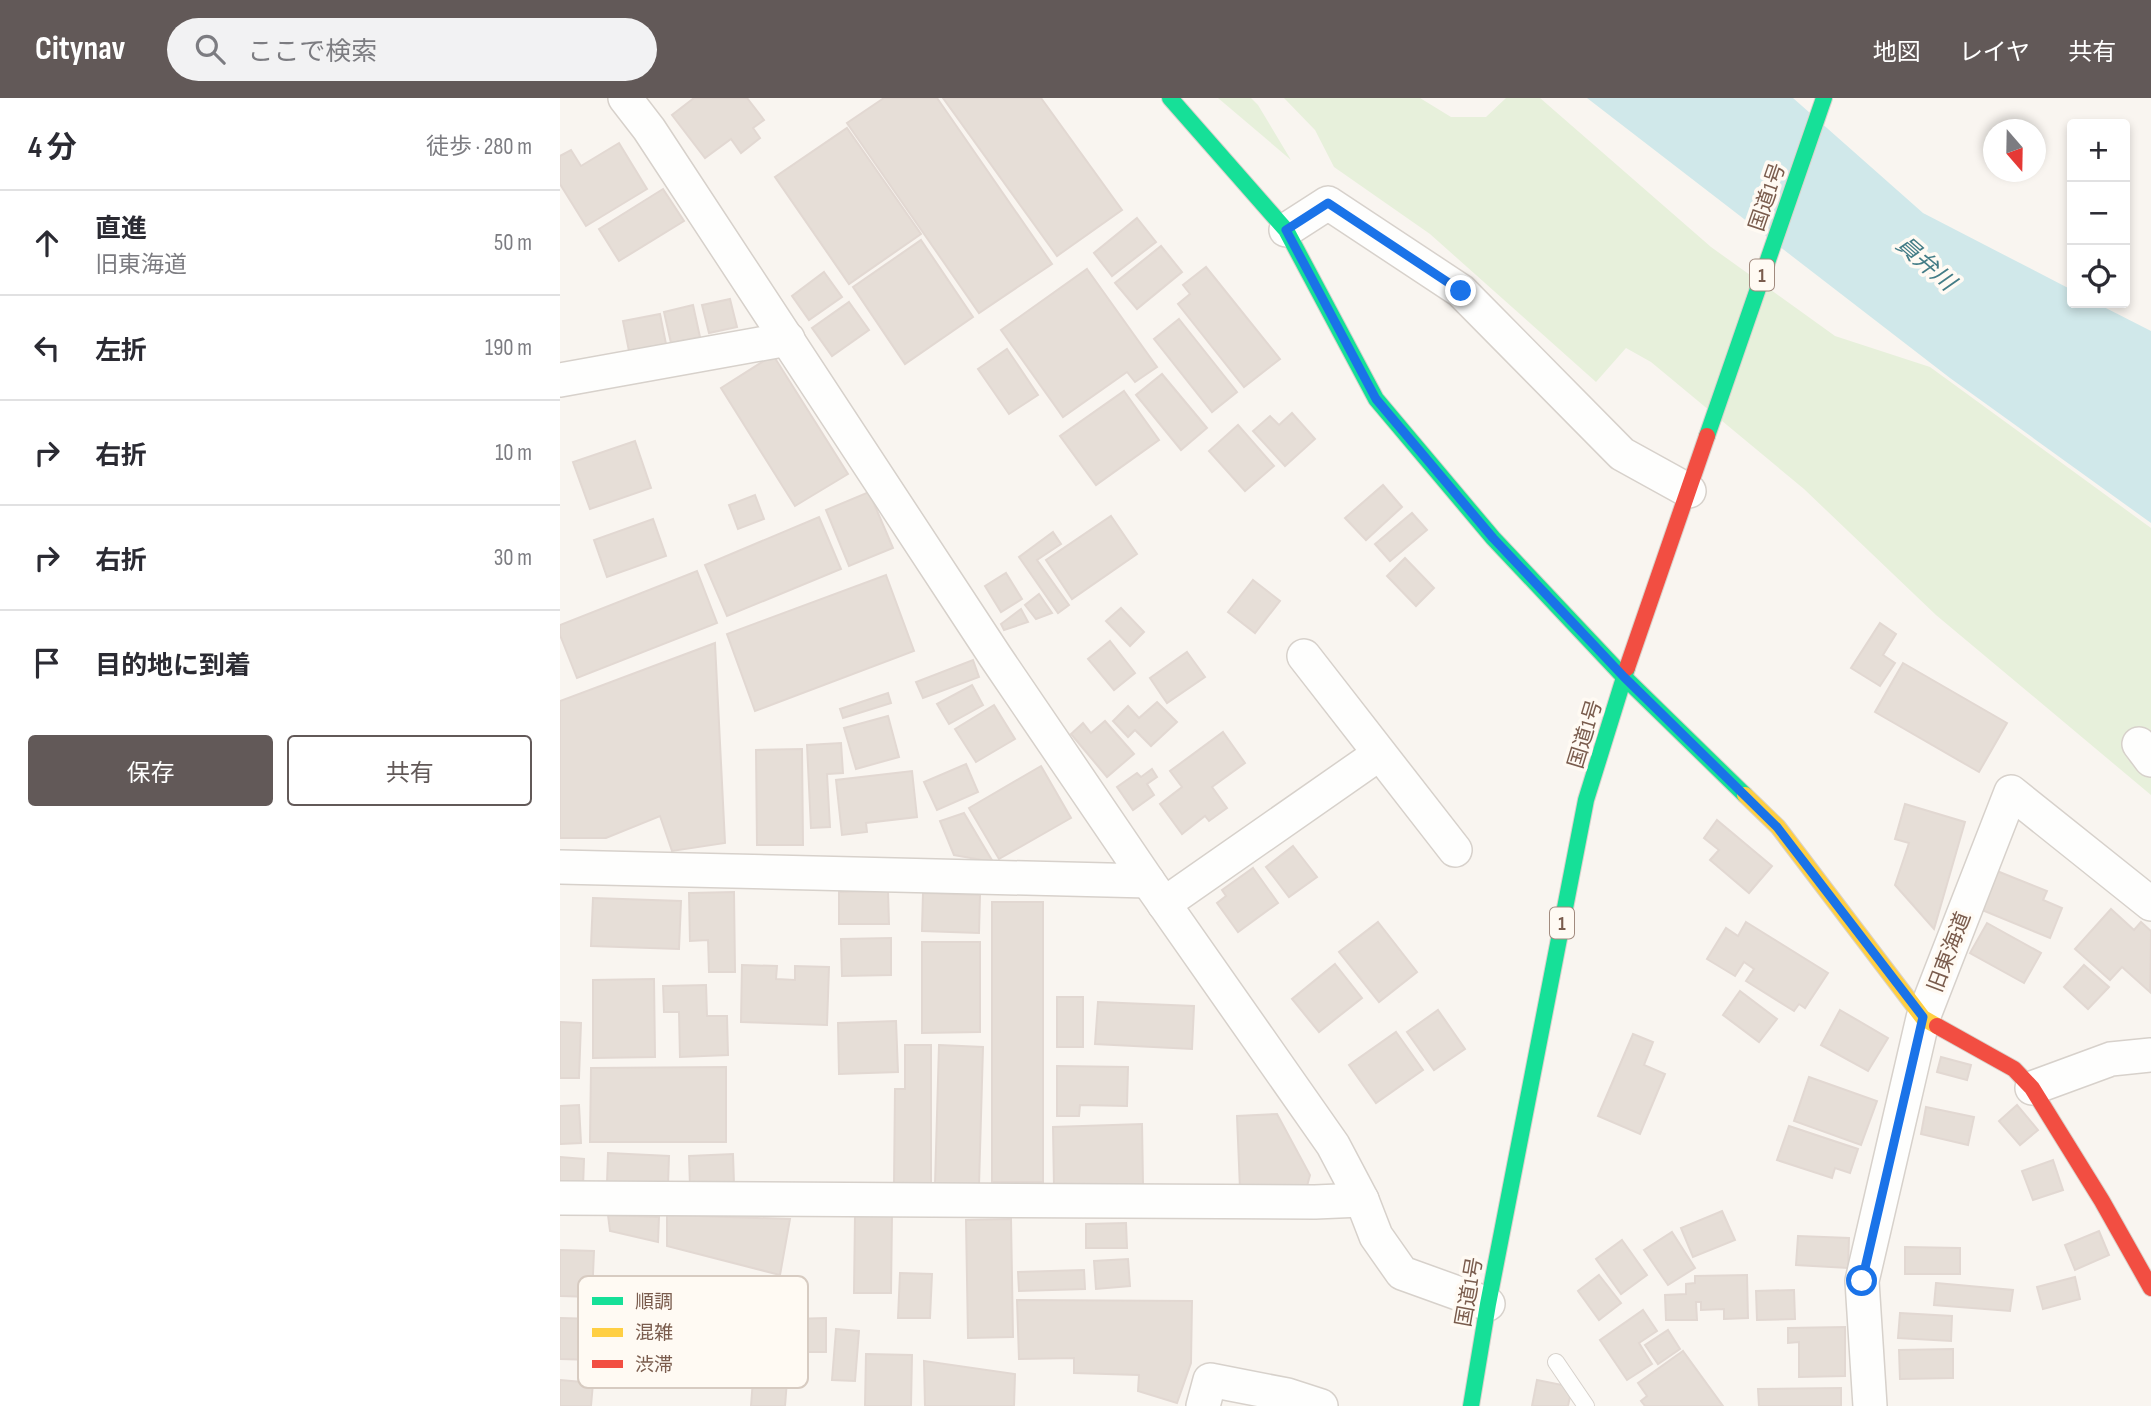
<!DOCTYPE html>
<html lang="ja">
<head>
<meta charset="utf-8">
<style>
  body { margin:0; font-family:"Sofia Sans Condensed","Noto Sans JP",sans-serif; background:#f2f2f3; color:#2b2b33 }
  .controls { position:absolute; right:21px; top:21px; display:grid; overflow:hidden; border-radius:7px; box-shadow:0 4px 10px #0003 }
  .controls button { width:63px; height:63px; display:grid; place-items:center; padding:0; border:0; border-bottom:2px solid #e1e1e2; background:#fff; color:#2b2b33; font:35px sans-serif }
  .compass { position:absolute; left:1423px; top:21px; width:63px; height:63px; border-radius:50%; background:#fff; box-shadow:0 4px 10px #0003; rotate:160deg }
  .stop { position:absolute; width:21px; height:21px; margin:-16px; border:5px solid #1a73e8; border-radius:50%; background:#fff }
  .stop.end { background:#1a73e8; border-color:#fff; box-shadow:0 2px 7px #0008 }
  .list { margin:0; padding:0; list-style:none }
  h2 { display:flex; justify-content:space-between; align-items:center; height:91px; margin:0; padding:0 28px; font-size:30px }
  h2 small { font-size:23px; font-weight:400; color:#7c7c81 }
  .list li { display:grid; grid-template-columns:46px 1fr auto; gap:21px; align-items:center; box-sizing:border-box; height:105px; padding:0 28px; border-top:2px solid #e1e1e2 }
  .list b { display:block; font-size:26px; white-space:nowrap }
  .list p { margin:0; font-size:23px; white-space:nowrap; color:#7c7c81 }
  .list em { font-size:23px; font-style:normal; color:#7c7c81 }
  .actions { display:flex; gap:14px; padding:21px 28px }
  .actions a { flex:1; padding:16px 0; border:2px solid #625958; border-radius:7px; text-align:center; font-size:24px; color:#625958 }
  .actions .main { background:#625958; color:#fff }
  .icon { flex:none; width:38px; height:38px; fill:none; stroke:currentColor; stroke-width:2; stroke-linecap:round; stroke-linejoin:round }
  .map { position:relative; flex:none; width:1591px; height:1308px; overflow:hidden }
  header { display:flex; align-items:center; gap:42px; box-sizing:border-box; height:98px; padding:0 35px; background:#625958; color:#fff }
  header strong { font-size:33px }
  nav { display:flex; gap:38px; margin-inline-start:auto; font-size:24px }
  .search { width:490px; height:63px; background:#f2f2f3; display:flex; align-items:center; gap:18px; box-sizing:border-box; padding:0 24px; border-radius:38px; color:#7c7c81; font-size:26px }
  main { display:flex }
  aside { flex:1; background:#fff }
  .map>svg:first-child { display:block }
  .green { fill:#e7f0db }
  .water { fill:#d0e8ea }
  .building { fill:#e6ded7; stroke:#e2d8d2; stroke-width:2 }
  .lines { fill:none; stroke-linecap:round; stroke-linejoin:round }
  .lane-casing { stroke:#d7d1cb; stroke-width:18 }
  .street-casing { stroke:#d7d1cb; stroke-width:36 }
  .fast-casing { stroke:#d9d2cb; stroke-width:18 }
  .slow-casing { stroke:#d9d2cb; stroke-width:18 }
  .jam-casing { stroke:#d9d2cb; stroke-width:18 }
  .lane { stroke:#fefefd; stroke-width:16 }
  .street { stroke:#fefefd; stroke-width:33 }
  .fast { stroke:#16e098; stroke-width:16 }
  .slow { stroke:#ffcf43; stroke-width:16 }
  .jam { stroke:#f24e42; stroke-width:16 }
  .route { stroke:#1a73e8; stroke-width:9 }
  .labels { text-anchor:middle; stroke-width:7; stroke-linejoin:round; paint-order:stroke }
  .shield { fill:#fffaf3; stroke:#a28b7f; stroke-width:2 }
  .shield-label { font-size:19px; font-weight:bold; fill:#7a5c4d }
  .street-label { font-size:21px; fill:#7a5c4d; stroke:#fffaf3 }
  .water-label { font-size:23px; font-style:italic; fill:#437c86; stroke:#fffaf3 }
  .key { fill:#fffaf3; stroke:#d7cbc1; stroke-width:2 }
  .key-label { font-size:19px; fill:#7a5c4d }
</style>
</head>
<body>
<header>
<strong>Citynav</strong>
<div class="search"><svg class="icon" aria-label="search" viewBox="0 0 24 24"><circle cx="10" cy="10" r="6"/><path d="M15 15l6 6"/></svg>ここで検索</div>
<nav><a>地図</a><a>レイヤ</a><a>共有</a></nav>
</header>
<main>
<aside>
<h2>4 分<small>徒歩 · 280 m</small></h2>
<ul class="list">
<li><svg class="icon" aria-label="ahead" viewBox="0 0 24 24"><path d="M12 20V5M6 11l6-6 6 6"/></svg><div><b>直進</b><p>旧東海道</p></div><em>50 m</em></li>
<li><svg class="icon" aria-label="left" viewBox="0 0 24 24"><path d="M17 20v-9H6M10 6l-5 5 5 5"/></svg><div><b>左折</b></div><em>190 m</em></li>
<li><svg class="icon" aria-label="right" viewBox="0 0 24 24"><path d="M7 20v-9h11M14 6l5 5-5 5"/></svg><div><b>右折</b></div><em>10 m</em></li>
<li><svg class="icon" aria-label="right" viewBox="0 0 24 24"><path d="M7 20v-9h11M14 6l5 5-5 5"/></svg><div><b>右折</b></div><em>30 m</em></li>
<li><svg class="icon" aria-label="arrive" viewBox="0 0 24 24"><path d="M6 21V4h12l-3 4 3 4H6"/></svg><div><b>目的地に到着</b></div></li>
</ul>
<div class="actions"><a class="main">保存</a><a>共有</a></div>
</aside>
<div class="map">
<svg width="1591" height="1308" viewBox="0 0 1591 1308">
  <rect width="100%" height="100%" fill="#f9f5f0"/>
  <g class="green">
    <path d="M 658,0 L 691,0 L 698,7 L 731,62 Z"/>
    <path d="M 724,0 L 860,0 L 891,19 L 926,19 L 946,0 L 980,0 L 1151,149 L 1275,238 L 1370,269 L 1591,430 L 1591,697 L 1376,517 L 1244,391 L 1091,264 L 1066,250 L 1036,284 L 870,136 L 774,69 L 755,32 Z"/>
  </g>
  <path class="water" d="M 1027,0 L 1233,0 L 1363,115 L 1512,192 L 1512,205 L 1536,205 L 1591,233 L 1591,425 L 1390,280 Z"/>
  <g class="building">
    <path d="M 134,0 L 187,0 L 204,22 L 193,30 L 200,40 L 181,55 L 171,41 L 145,60 L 112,17 Z"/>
    <path d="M 324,0 L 377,0 L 492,166 L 419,215 L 287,25 Z"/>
    <path d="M 383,0 L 481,0 L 562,112 L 497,158 Z"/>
    <path d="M 287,30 L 361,136 L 289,186 L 215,79 Z"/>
    <path d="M 59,45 L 87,91 L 26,128 L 0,86 L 0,58 L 11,52 L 21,68 Z"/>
    <path d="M 103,91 L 124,123 L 59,163 L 39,131 Z"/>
    <path d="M 577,120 L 596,144 L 552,178 L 534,155 Z"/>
    <path d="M 361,142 L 413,219 L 345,266 L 293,189 Z"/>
    <path d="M 601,148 L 622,174 L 577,211 L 555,185 Z"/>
    <path d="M 646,169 L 720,261 L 684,289 L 618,206 L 630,196 L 623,187 Z"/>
    <path d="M 527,171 L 597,269 L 575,284 L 567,274 L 503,319 L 441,232 Z"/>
    <path d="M 264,174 L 282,199 L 249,222 L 232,198 Z"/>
    <path d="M 170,201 L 177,229 L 149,235 L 142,207 Z"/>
    <path d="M 289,204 L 309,232 L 272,258 L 252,230 Z"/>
    <path d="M 133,207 L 140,239 L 111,245 L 104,214 Z"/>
    <path d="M 100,216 L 106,246 L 69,253 L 63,223 Z"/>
    <path d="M 619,221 L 677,294 L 652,314 L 594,241 Z"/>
    <path d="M 447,251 L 478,297 L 449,316 L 418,271 Z"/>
    <path d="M 213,257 L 288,376 L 235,408 L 161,290 Z"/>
    <path d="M 602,276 L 647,330 L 621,352 L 576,297 Z"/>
    <path d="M 564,293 L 599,342 L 536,387 L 500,338 Z"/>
    <path d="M 732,315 L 755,341 L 725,368 L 693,333 L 710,318 L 719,327 Z"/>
    <path d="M 678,327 L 714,368 L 685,393 L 649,353 Z"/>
    <path d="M 75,343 L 91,390 L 30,411 L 13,364 Z"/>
    <path d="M 823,387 L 842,409 L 806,442 L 785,420 Z"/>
    <path d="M 309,394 L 333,450 L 289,468 L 266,412 Z"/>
    <path d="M 195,397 L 204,421 L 178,431 L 169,407 Z"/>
    <path d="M 852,415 L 867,432 L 830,463 L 815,446 Z"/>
    <path d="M 551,418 L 577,456 L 512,501 L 486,462 Z"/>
    <path d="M 259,419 L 281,471 L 167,518 L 145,467 Z"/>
    <path d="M 93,421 L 106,458 L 47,479 L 34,442 Z"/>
    <path d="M 493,434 L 501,446 L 477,462 L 509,507 L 498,515 L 459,459 Z"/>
    <path d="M 845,460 L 874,490 L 856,508 L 827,478 Z"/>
    <path d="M 137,473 L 157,525 L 17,580 L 0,537 L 0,527 Z"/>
    <path d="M 446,475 L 462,501 L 441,514 L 425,488 Z"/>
    <path d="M 326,477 L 354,553 L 195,613 L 167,536 Z"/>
    <path d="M 693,482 L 720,503 L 695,535 L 668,514 Z"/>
    <path d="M 479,496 L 492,515 L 476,521 L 465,507 Z"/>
    <path d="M 561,510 L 584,534 L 570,548 L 546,523 Z"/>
    <path d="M 461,511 L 468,524 L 444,532 L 441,526 Z"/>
    <path d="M 1320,525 L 1336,536 L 1323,557 L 1335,565 L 1320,588 L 1291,570 Z"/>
    <path d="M 550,543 L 575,575 L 554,592 L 528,561 Z"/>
    <path d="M 155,545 L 165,745 L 112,753 L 100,718 L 46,740 L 0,740 L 0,603 Z"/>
    <path d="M 627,554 L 645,579 L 607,605 L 590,580 Z"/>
    <path d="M 413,562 L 419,579 L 363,600 L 356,584 Z"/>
    <path d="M 1343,565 L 1447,625 L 1419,674 L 1315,614 Z"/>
    <path d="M 412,587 L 423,607 L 389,626 L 377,606 Z"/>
    <path d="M 328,595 L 331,605 L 283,620 L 280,611 Z"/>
    <path d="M 597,604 L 617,624 L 591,648 L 575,632 L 568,639 L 553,623 L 568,608 L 579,620 Z"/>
    <path d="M 434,607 L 455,641 L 416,664 L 395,631 Z"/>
    <path d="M 328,618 L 339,659 L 296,671 L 284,630 Z"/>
    <path d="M 545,623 L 574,656 L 547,679 L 511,636 L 523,625 L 531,635 Z"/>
    <path d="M 663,634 L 685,665 L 652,689 L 667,710 L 649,723 L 645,718 L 622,736 L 600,706 L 622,689 L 610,673 Z"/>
    <path d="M 281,645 L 283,675 L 267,676 L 270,729 L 251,730 L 247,647 Z"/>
    <path d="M 242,651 L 243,747 L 197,747 L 196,652 Z"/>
    <path d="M 406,666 L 418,694 L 377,712 L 364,684 Z"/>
    <path d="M 481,668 L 511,720 L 439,761 L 409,710 Z"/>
    <path d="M 592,671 L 597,679 L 587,686 L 594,697 L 573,712 L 557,689 L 577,675 L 581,679 Z"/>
    <path d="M 352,673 L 357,719 L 306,725 L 307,734 L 282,737 L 276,682 Z"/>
    <path d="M 1345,706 L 1405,724 L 1374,831 L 1335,787 L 1349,745 L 1335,741 Z"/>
    <path d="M 404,715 L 433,764 L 394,757 L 380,723 Z"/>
    <path d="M 1157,722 L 1212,768 L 1189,795 L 1150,762 L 1159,752 L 1144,740 Z"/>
    <path d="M 733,748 L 757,779 L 729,799 L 706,769 Z"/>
    <path d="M 693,770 L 718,805 L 678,834 L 657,805 L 666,798 L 662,792 Z"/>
    <path d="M 1432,771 L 1487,793 L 1483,802 L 1502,810 L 1490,840 L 1417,810 Z"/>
    <path d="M 328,793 L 329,826 L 279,826 L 279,794 Z"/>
    <path d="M 174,794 L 175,874 L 149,874 L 148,842 L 130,843 L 129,795 Z"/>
    <path d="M 363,795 L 420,797 L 419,835 L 362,833 Z"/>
    <path d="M 33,800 L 121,803 L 119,851 L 31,848 Z"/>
    <rect x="432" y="804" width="51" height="280"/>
    <path d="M 1551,811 L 1574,832 L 1581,824 L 1591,833 L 1590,894 L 1562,869 L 1550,882 L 1515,851 Z"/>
    <path d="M 818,824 L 857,874 L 819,904 L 779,854 Z"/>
    <path d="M 1186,824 L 1268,875 L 1245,910 L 1239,906 L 1234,913 L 1186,883 L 1194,871 L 1184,864 L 1175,878 L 1147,861 L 1166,830 L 1178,838 Z"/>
    <path d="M 1427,825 L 1481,855 L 1464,885 L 1410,855 Z"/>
    <path d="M 331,840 L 331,877 L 282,878 L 281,841 Z"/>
    <path d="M 362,844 L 420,844 L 420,934 L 362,935 Z"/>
    <path d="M 775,866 L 802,900 L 759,934 L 732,901 Z"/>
    <path d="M 182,867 L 217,868 L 216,881 L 235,882 L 235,868 L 269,869 L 267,927 L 181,924 Z"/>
    <path d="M 1524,867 L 1549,889 L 1528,911 L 1504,889 Z"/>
    <path d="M 94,881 L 95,959 L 33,960 L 33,882 Z"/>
    <path d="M 146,887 L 147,918 L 167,918 L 168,957 L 120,959 L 119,914 L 104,914 L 103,888 Z"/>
    <path d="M 1180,893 L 1217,921 L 1199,944 L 1163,917 Z"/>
    <rect x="497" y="899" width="26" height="50"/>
    <path d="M 538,904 L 634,908 L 632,951 L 535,946 Z"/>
    <path d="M 878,912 L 905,951 L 874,972 L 847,934 Z"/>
    <path d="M 1280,912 L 1328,940 L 1308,973 L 1261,947 Z"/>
    <path d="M 336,923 L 338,974 L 279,976 L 278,925 Z"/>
    <path d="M 0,924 L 21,925 L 19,980 L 0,980 Z"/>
    <path d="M 836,934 L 863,972 L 816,1005 L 789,967 Z"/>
    <path d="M 1073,936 L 1093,944 L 1084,967 L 1105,976 L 1080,1036 L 1038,1018 Z"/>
    <path d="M 345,947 L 371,947 L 371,1087 L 334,1088 L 335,991 L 345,991 Z"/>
    <path d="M 379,947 L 423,949 L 419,1088 L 375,1087 Z"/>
    <path d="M 1381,959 L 1411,967 L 1407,982 L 1377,974 Z"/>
    <path d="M 497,968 L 568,969 L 567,1008 L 520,1007 L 519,1018 L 497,1018 Z"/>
    <path d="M 166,969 L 166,1044 L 30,1044 L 31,970 Z"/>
    <path d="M 1249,979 L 1317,1003 L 1301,1047 L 1234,1023 Z"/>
    <path d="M 19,1007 L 21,1045 L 0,1046 L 0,1008 Z"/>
    <path d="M 1457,1007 L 1478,1032 L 1460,1047 L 1439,1023 Z"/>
    <path d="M 1366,1009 L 1414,1019 L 1408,1047 L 1361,1036 Z"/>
    <path d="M 717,1016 L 750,1077 L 747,1088 L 680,1091 L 677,1018 Z"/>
    <path d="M 582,1026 L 583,1087 L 494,1089 L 493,1029 Z"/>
    <path d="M 1229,1028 L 1298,1051 L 1290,1075 L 1275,1070 L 1272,1080 L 1217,1062 Z"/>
    <path d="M 48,1055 L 109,1058 L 108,1087 L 47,1085 Z"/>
    <path d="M 173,1056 L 174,1086 L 130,1088 L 129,1058 Z"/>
    <path d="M 0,1059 L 24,1061 L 23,1090 L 0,1089 Z"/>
    <path d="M 1493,1062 L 1503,1092 L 1473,1102 L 1462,1073 Z"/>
    <path d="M 1162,1113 L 1175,1142 L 1133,1159 L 1121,1130 Z"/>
    <path d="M 48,1117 L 99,1119 L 98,1144 L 50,1133 Z"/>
    <path d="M 107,1117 L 230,1121 L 220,1177 L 107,1148 Z"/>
    <path d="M 295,1117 L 332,1117 L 331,1195 L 294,1195 Z"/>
    <path d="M 451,1121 L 453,1239 L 408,1240 L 406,1122 Z"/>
    <path d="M 566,1125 L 567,1150 L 526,1150 L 526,1126 Z"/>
    <path d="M 1539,1133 L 1549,1157 L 1515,1172 L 1505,1147 Z"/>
    <path d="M 1112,1134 L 1135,1170 L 1108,1187 L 1084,1152 Z"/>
    <path d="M 1238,1138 L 1289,1140 L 1288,1170 L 1236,1167 Z"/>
    <path d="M 1062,1142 L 1087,1177 L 1061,1196 L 1036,1161 Z"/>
    <path d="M 1345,1149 L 1400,1150 L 1400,1176 L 1345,1176 Z"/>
    <path d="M 0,1152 L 34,1153 L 32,1199 L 0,1198 Z"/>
    <path d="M 568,1161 L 570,1188 L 536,1191 L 534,1163 Z"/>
    <path d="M 524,1172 L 525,1191 L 459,1193 L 458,1174 Z"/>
    <path d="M 340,1175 L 372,1176 L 370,1220 L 338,1220 Z"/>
    <path d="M 1039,1177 L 1061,1205 L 1039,1222 L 1018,1193 Z"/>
    <path d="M 1187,1177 L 1188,1220 L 1164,1221 L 1164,1211 L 1141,1212 L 1141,1204 L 1136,1204 L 1137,1222 L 1106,1222 L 1105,1197 L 1126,1196 L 1126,1186 L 1135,1185 L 1135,1178 Z"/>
    <path d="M 1515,1179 L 1520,1201 L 1483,1211 L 1477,1189 Z"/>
    <path d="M 1376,1185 L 1453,1192 L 1450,1213 L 1374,1207 Z"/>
    <path d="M 1234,1192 L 1235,1221 L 1197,1222 L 1196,1193 Z"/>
    <path d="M 457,1202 L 632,1203 L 631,1265 L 617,1305 L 578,1293 L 579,1277 L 514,1275 L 514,1260 L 459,1261 Z"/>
    <path d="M 233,1208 L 233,1221 L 266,1220 L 266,1254 L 199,1254 L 198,1209 Z"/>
    <path d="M 1083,1212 L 1097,1233 L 1079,1245 L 1092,1266 L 1067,1282 L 1040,1242 Z"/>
    <path d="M 1340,1215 L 1392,1218 L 1391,1243 L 1338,1240 Z"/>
    <path d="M 0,1220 L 35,1221 L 34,1262 L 0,1261 Z"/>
    <path d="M 1285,1229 L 1285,1278 L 1239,1279 L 1239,1244 L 1228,1245 L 1228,1230 Z"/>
    <path d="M 276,1231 L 299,1233 L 295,1283 L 272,1282 Z"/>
    <path d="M 1108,1232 L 1120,1251 L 1098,1266 L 1085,1247 Z"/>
    <path d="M 1393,1251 L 1393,1280 L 1340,1281 L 1339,1252 Z"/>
    <path d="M 1123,1253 L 1163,1308 L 1085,1308 L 1081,1303 L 1087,1298 L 1078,1285 Z"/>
    <path d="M 306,1256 L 352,1257 L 351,1308 L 305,1308 Z"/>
    <path d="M 364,1263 L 455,1276 L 454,1308 L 365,1308 Z"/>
    <path d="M 194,1268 L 228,1270 L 225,1308 L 191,1308 Z"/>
    <path d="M 0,1282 L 33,1285 L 31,1308 L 0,1308 Z"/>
    <path d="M 977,1282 L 1012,1289 L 1008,1308 L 972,1308 Z"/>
    <path d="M 1281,1290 L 1281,1308 L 1199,1308 L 1198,1291 Z"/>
  </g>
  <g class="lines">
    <g class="lane-casing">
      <path id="lane" d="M 996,1264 L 1026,1308"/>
    </g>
    <g class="street-casing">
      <g id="street">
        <path d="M 65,0 L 89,31 L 435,558 L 588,783 L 773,1047 L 802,1102 L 816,1138 L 842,1175 L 928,1206"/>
        <path d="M 726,132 L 768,105 L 901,193 L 1062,356 L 1129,393"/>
        <path d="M 0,282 L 228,241"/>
        <path d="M 744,558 L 895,752"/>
        <path d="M 1579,646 L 1591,662"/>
        <path d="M 0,769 L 588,783"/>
        <path d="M 604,806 L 819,656"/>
        <path d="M 1472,990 L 1551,961 L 1591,957"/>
        <path d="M 0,1100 L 755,1104 L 802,1102"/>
        <path d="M 643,1308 L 650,1282 L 727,1297 L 761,1308"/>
        <path d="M 1310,1308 L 1302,1183 L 1363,920 L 1451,694 L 1591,806"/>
      </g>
    </g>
    <g class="fast-casing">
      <g id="fast">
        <path d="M 610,0 L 726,132 L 816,301 L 933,440 L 1064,579 L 1185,697"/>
        <path d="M 1147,338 L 1264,0"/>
        <path d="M 911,1308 L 928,1206 L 1026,702 L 1067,570"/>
      </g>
    </g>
    <g class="slow-casing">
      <path id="slow" d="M 1185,697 L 1218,729 L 1363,920 L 1377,928"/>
    </g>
    <g class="jam-casing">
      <g id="jam">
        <path d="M 1067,570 L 1147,338"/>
        <path d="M 1377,928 L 1454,971 L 1472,990 L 1542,1103 L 1591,1190"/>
      </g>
    </g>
    <use href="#lane" class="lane"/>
    <use href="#street" class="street"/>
    <use href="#fast" class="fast"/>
    <use href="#slow" class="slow"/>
    <use href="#jam" class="jam"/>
  </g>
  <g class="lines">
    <path class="route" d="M 901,193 L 768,105 L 726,132 L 816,301 L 933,440 L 1064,579 L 1217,729 L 1363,919 L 1302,1183"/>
  </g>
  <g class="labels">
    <g class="shield">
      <rect x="1190" y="161.5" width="24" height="31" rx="5"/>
      <rect x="990" y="809.5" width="24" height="31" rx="5"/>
    </g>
    <g class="shield-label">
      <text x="1202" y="184">1</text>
      <text x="1002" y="832">1</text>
    </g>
    <g class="street-label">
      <text transform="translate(1207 99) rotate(-71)" y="7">国道1号</text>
      <text transform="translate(1025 636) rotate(-73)" y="7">国道1号</text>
      <text transform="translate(1389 854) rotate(-69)" y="7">旧東海道</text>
      <text transform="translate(909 1194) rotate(-80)" y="7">国道1号</text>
    </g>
    <g class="water-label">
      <text transform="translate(1366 165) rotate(41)" y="8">員弁川</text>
    </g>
  </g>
  <rect x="18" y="1178" width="230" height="112" rx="10" class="key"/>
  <rect x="32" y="1199" width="31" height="8" fill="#16e098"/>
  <rect x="32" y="1230" width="31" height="9" fill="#ffcf43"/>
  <rect x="32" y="1262" width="31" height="8" fill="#f24e42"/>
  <g class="key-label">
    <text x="75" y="1210">順調</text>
    <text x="75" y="1241">混雑</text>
    <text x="75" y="1273">渋滞</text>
  </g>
</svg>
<div class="controls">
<button>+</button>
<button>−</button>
<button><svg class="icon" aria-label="locate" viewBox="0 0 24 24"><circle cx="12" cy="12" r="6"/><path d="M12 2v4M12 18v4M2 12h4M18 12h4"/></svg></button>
</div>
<svg class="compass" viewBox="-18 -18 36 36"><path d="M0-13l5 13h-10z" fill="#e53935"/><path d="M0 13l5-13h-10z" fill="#7c7c81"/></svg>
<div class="stop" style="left:1302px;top:1183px"></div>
<div class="stop end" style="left:901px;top:193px"></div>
</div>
</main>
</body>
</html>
